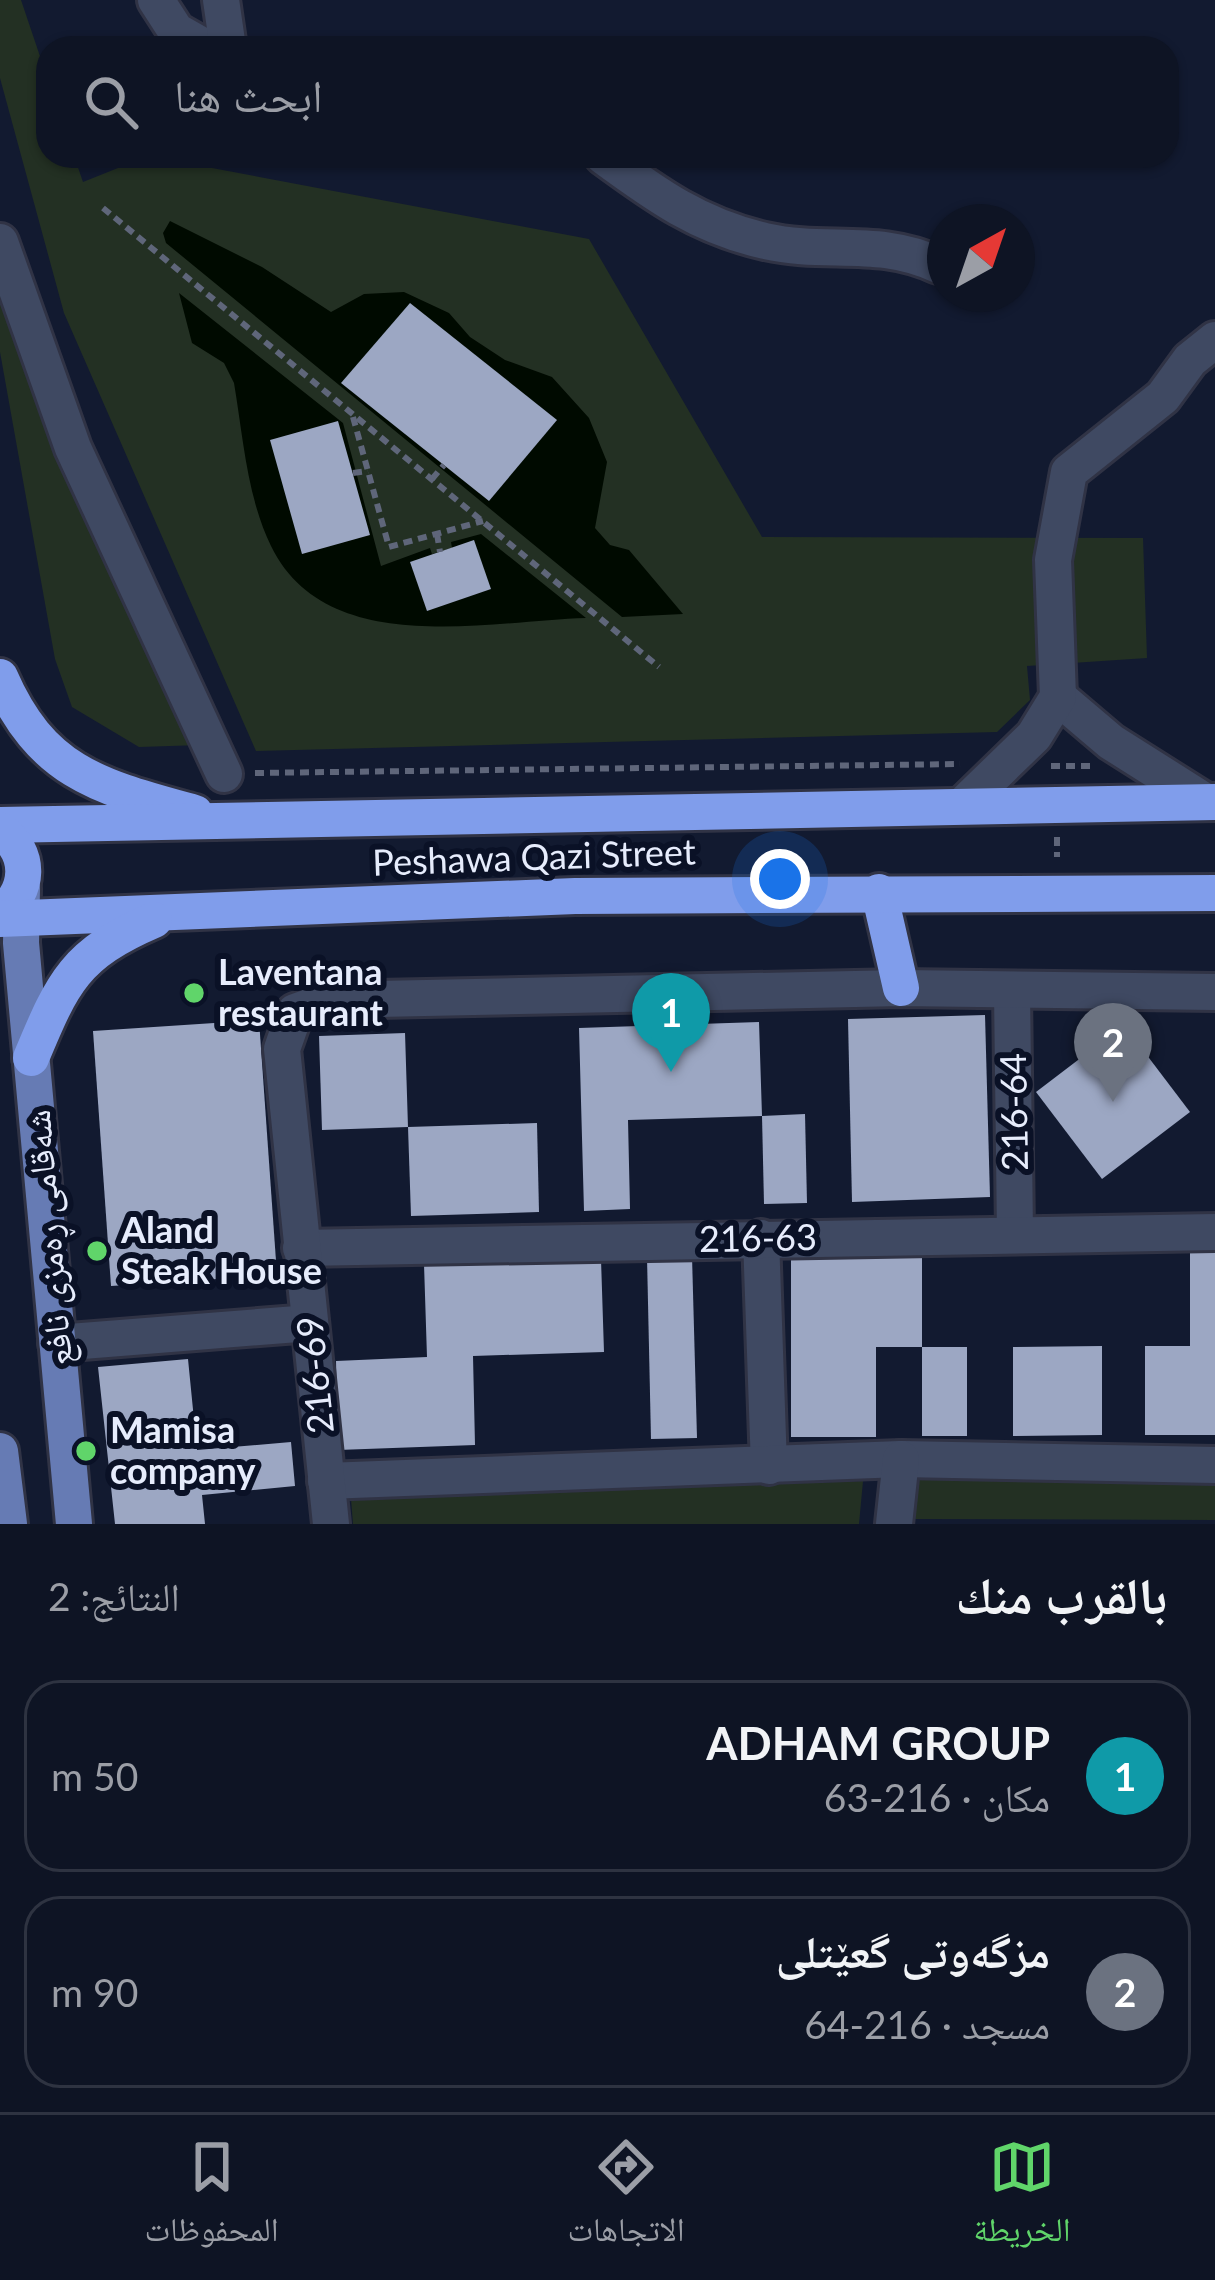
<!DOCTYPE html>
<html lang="ar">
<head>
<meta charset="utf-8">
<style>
  body { margin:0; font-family:Lato,"Noto Naskh Arabic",sans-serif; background:#171d2c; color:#f1f3f6; direction:rtl }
  .compass { position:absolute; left:927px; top:204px; width:108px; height:108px; border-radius:50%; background:#0e1424; box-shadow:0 3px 9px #0004; rotate:40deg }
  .you { position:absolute; left:780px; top:879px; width:42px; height:42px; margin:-30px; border:9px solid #fff; border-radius:50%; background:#1a73e8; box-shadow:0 0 0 18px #1a73e833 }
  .badge { display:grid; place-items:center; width:78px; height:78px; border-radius:50%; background:#60d56a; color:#fff; font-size:39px; font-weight:700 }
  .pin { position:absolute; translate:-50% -99px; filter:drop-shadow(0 3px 6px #0008) }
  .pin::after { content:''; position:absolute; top:63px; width:42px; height:36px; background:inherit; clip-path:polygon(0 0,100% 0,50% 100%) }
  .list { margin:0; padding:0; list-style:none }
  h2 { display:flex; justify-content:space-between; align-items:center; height:156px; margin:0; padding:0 48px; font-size:51px }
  h2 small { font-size:39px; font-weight:400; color:#9b9ea6 }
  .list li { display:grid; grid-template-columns:78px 1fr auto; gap:36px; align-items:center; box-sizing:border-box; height:192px; margin:0 24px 24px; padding:0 24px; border:3px solid #2e3341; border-radius:36px }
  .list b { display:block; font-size:45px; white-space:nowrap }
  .list p { margin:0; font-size:39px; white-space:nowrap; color:#9b9ea6 }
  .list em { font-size:39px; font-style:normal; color:#9b9ea6 }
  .icon { flex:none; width:66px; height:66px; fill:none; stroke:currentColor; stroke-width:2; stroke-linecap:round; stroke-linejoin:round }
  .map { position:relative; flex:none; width:1215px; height:1524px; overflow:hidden; direction:ltr }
  .search { position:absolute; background:#0e1424; box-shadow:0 3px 9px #0004; left:36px; right:36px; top:36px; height:132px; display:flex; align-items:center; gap:30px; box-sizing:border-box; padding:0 42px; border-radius:36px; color:#9b9ea6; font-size:45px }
  .sheet { height:588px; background:#0e1424 }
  nav { display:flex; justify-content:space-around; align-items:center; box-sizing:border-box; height:168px; border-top:3px solid #2e3341; background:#0e1424; font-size:33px; color:#9b9ea6 }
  nav a { display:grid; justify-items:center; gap:6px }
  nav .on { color:#60d56a }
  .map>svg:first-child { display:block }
  .green { fill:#233023 }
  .water { fill:#000a00 }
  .building { fill:#9ca7c3 }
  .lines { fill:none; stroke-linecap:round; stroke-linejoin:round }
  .minor-casing { stroke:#303345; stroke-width:42 }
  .major-casing { stroke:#303345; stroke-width:42 }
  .highway-casing { stroke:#303345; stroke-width:42 }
  .path { stroke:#5f667a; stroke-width:6; stroke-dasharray:9 6; stroke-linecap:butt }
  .minor { stroke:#3f4962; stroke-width:36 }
  .major { stroke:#667bb4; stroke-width:36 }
  .highway { stroke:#809deb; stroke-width:36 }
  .poi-dot { fill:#60d56a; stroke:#0a1126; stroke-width:4.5 }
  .labels { text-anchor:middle; stroke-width:12; stroke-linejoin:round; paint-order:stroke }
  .street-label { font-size:36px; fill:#e6ecfc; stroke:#0a1126 }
  .poi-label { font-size:36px; font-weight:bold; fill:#e6ecfc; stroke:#0a1126; text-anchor:start }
</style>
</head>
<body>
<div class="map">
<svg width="1215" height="1524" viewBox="0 0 1215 1524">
  <rect width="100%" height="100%" fill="#121a30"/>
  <g class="green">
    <path d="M 0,0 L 21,0 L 48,80 L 48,156 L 74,156 L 83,182 L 148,156 L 589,239 L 762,537 L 1143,538 L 1147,658 L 1027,666 L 1030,700 L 997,732 L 256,751 L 64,313 L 0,78 Z"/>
    <path d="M 0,265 L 201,745 L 139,747 L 72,707 L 55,659 L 0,352 Z"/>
    <path d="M 917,1475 L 1215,1478 L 1215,1520 L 908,1519 Z"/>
    <path d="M 863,1481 L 859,1524 L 353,1524 L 351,1499 Z"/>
  </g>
  <g class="water">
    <path d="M 170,221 L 262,267 L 331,312 L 364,294 L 404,292 L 449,313 L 470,337 L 505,360 L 552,377 L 589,418 L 607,462 L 595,528 L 610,545 L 629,550 L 683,614 L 622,617 L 166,243 L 163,233 Z"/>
    <path d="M 179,293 L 343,423 L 381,566 L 430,548 L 432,554 L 452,548 L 451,542 L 481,534 L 586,618 C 486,621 326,659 271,546 C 247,497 243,436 234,383 L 224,363 L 192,343 Z"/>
  </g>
  <g class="building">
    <path d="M 410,303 L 557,420 L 489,501 L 341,383 Z"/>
    <path d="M 338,421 L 370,535 L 302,554 L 270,440 Z"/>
    <path d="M 474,540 L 491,589 L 427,611 L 410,562 Z"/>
    <path d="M 985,1015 L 990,1197 L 852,1202 L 848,1019 Z"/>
    <path d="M 259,1020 L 277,1275 L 111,1286 L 93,1031 Z"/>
    <path d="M 759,1022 L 762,1116 L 628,1120 L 630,1209 L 584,1211 L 579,1028 Z"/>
    <path d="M 1124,1025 L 1190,1112 L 1102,1179 L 1036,1092 Z"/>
    <path d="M 405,1033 L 408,1127 L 322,1130 L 319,1036 Z"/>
    <path d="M 805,1114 L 807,1203 L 764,1204 L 762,1116 Z"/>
    <path d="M 537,1123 L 539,1212 L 411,1216 L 408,1127 Z"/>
    <path d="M 922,1253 L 922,1347 L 876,1347 L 876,1437 L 791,1437 L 791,1254 Z"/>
    <path d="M 1190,1253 L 1215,1253 L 1215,1435 L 1145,1435 L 1145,1346 L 1190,1346 Z"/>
    <path d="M 692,1256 L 697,1438 L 651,1439 L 647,1257 Z"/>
    <path d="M 601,1259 L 604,1352 L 473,1356 L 475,1445 L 338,1450 L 336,1361 L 427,1357 L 424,1264 Z"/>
    <path d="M 1102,1346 L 1102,1435 L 1013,1436 L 1013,1347 Z"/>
    <rect x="922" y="1347" width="45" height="89"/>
    <path d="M 188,1359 L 197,1450 L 291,1442 L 295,1486 L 202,1495 L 205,1524 L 115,1524 L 98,1367 Z"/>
  </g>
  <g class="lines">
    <g class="minor-casing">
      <g id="minor">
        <path d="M 156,0 L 176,31 L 206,48"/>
        <path d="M 221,0 L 228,48"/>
        <path d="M 603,156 C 656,195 699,226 765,241 C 826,255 878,237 938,265"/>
        <path d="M 0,242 L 73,448 L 224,774"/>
        <path d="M 1058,697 L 1111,742 L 1206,802"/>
        <path d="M 962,806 L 1034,736 L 1058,697 L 1053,560 L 1069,472 L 1163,397 L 1190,360 L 1215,340"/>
        <path d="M 1012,991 L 1015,1233"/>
        <path d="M 761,1238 L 769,1466"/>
        <path d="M 301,1248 L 1215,1232"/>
        <path d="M 57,1343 L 310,1323"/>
        <path d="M 326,1481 L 901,1459 L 1215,1465"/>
        <path d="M 331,1524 L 282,1049 L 295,1012 L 329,1000 L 901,988 L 1215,992"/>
        <path d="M 894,1524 L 901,1459"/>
      </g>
    </g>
    <g class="major-casing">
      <g id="major">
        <path d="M 22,888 L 21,943 L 74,1524"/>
        <path d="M 0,1451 L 9,1524"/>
      </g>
    </g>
    <g class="highway-casing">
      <g id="highway">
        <path d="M 0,677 C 42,774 101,787 195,813"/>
        <path d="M 0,825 C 405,820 810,808 1215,802"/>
        <path d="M 0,830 C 32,853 30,891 0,914"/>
        <path d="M 879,892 L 901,988"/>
        <path d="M 0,919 L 575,896 L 1215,893"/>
        <path d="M 31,1058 C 63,981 75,954 154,920"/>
      </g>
    </g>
    <g class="path">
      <path d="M 103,208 L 659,667"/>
      <path d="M 353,417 L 389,547 L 483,521"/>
      <path d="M 353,473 L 368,471"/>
      <path d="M 432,479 L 444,465"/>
      <path d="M 437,534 L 440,552"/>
      <path d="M 1051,766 L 1092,766"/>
      <path d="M 255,773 L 960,764"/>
      <path d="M 1057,837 L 1057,857"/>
    </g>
    <use href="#minor" class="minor"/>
    <use href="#major" class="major"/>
    <use href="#highway" class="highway"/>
  </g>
  <g class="poi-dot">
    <circle cx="194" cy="993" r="12"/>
    <circle cx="97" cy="1251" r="12"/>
    <circle cx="86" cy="1451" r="12"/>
  </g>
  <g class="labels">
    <g class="street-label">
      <text transform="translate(534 857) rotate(-2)" y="13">Peshawa Qazi Street</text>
      <text transform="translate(1014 1112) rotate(-91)" y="13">216-64</text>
      <text transform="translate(48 1238) rotate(-95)" y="13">شەقامی ڕەمزی نافع</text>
      <text transform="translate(758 1238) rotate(-1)" y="13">216-63</text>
      <text transform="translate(315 1375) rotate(-96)" y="13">216-69</text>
    </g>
    <g class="poi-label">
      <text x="218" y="985">Laventana<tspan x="218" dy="41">restaurant</tspan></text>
      <text x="121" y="1243">Aland<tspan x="121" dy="41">Steak House</tspan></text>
      <text x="110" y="1443">Mamisa<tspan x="110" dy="41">company</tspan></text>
    </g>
  </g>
</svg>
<svg class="compass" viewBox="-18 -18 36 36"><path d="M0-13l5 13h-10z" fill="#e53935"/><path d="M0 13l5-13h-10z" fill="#9b9ea6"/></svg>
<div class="you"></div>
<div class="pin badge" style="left:671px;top:1072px;background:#0f9aa8">1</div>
<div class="pin badge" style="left:1113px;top:1102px;background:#6b7280">2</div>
<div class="search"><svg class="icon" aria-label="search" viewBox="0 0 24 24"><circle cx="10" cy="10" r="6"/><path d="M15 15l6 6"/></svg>ابحث هنا</div>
</div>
<section class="sheet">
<h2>بالقرب منك<small>النتائج: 2</small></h2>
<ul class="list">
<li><span class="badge" style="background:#0f9aa8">1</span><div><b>ADHAM GROUP</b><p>مكان · 216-63</p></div><em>50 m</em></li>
<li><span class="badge" style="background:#6b7280">2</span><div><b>مزگەوتی گعێتلی</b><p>مسجد · 216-64</p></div><em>90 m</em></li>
</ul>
</section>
<nav>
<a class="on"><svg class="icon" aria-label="map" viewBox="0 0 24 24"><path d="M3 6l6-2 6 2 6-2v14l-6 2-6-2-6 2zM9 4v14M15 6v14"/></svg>الخريطة</a>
<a><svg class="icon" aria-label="directions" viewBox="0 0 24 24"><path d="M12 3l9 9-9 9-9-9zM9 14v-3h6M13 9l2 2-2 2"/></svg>الاتجاهات</a>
<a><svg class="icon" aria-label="saved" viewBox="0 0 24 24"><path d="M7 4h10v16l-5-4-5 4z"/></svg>المحفوظات</a>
</nav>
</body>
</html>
